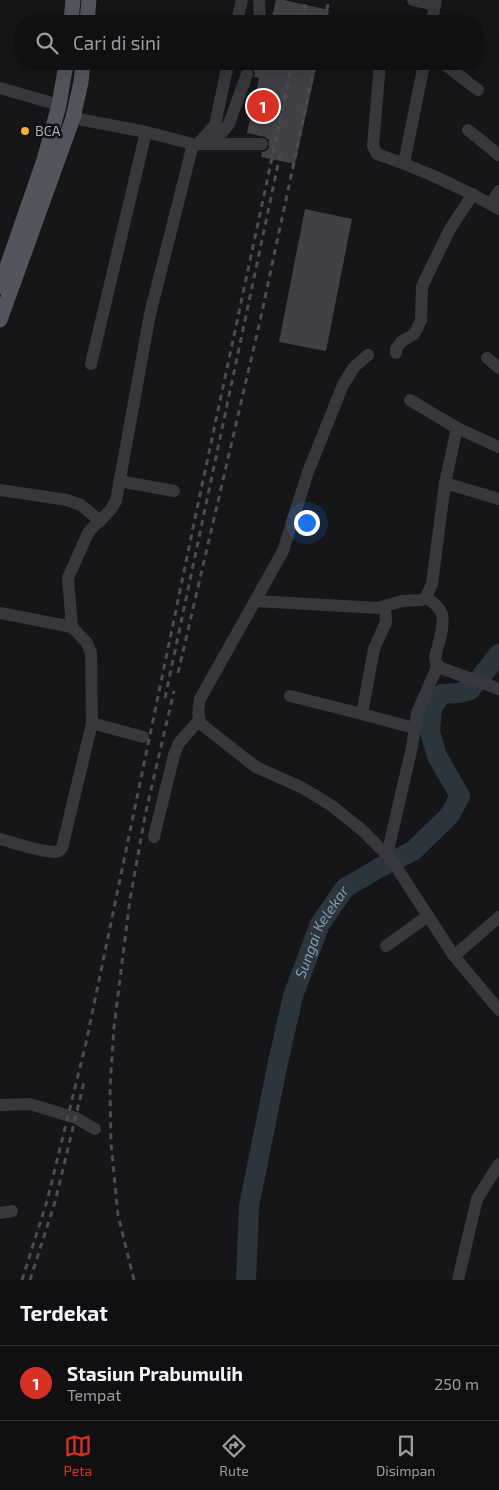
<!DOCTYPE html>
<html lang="id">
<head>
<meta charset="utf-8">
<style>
  body { margin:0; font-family:"Exo 2",sans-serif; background:#19191b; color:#f1f3f6 }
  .you { position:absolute; left:306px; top:522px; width:18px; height:18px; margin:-12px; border:4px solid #fff; border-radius:50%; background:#1a73e8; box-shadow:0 0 0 8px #1a73e833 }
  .badge { display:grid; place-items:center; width:32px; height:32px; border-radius:50%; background:#d93025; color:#fff; font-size:16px; font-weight:700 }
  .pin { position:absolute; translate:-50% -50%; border:2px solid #fff; box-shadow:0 1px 5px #0006 }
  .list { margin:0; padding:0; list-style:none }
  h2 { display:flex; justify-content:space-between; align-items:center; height:65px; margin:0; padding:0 20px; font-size:21px }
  h2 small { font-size:16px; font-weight:400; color:#9c9d9f }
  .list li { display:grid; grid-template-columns:32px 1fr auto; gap:15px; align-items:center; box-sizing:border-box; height:75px; padding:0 20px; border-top:1px solid #303032 }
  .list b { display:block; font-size:19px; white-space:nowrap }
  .list p { margin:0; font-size:16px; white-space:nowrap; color:#9c9d9f }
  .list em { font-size:16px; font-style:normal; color:#9c9d9f }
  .icon { flex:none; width:28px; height:28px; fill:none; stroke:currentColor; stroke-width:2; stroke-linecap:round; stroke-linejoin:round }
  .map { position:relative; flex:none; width:499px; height:1280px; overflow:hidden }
  .search { position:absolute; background:#101012; box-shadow:0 5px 20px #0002; left:15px; right:15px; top:15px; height:55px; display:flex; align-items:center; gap:12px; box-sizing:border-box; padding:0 18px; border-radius:20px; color:#9c9d9f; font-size:19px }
  .sheet { height:140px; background:#101012 }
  nav { display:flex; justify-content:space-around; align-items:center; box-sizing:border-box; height:70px; border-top:1px solid #303032; background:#101012; font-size:14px; color:#9c9d9f }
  nav a { display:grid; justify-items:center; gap:2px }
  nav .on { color:#d93025 }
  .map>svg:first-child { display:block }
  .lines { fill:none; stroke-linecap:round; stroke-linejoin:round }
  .river { stroke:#2c353c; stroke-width:20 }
  .building { fill:#404145 }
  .minor { stroke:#37383d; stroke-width:12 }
  .major { stroke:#53555c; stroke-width:15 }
  .rail { stroke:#4a4c52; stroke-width:3; stroke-dasharray:6 5; stroke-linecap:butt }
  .poi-dot { fill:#f2b134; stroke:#111113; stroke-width:2 }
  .labels { text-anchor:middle; stroke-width:5; stroke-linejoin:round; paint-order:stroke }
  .poi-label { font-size:14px; fill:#a8adb8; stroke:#111113; text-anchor:start }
  .water-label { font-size:15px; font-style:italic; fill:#7f9bb3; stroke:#111113 }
</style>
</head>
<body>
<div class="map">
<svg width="499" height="1280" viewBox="0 0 499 1280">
  <rect width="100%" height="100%" fill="#161618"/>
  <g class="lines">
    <path class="river" id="s1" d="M 246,1280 L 249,1206 L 277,1067 L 293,996 L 320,924 L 345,888 L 379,868 L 413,851 L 450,815 L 460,796 L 437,756 L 430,732 L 432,708 L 442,694 L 459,693 L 470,690 L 499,654"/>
  </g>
  <g class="building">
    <path d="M 276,0 L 284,0 L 329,10 L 327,21 L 271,21 Z"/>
    <path d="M 245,64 L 317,64 L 295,164 L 261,157 L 262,152 L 266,151 L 269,148 L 269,140 L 265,137 L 247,133 L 259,78 L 254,77 L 255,73 L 253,69 L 249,66 L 244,66 Z"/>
    <path d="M 305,209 L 352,219 L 326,351 L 279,342 Z"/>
  </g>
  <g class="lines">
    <g class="minor">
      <path d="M 259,0 L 260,21"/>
      <path d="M 413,0 L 435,5"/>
      <path d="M 237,21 L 242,0"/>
      <path d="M 432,21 L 436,0"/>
      <path d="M 380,64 L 373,146 L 377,154 C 419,168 460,187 499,209"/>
      <path d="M 444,64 L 478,90"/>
      <path d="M 0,88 L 59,105"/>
      <path d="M 73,118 L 146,132 L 193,144 L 262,144"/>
      <path d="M 468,130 L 499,155"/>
      <path d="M 198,144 L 215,125 L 228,64"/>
      <path d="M 212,144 L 229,124 L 247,74"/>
      <path d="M 404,163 L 424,64"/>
      <path d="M 491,204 L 499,191"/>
      <path d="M 396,353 L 396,349 L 401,342 L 414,334 L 417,329 L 421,320 L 422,287 L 426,278 L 450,229 L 473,194"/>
      <path d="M 368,355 L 354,367 L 343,385 L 308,472 L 283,551 L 200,699 C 198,708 197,716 201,724 L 256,767 L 303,788 L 332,806 L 362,830 L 391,859 L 454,956 L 499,1010"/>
      <path d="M 487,358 L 499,368"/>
      <path d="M 91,364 L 146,132"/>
      <path d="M 410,400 L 457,428 L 499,447"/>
      <path d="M 119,481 L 174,491"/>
      <path d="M 445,483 L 499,499"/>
      <path d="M 0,490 L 67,500 L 81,505 L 100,521 L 111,509 L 116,501 L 150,314 L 193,144"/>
      <path d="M 100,521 L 93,527 L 88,533 L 68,578 L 72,627 L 87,643 L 91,653 L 92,723 L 143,737"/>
      <path d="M 426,597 C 432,602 440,607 442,614 C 445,625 438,646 435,657 L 436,663 L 441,668 L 499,689"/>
      <path d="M 256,601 L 378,608 L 402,601 L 422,600 L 426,597 L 432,584 L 445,483 L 457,428"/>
      <path d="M 385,606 L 386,622 L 374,649 L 362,714 L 414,728"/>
      <path d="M 0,613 L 72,627"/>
      <path d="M 290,696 L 362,714"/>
      <path d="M 154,837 L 174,755 L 179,743 L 199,720"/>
      <path d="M 0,839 C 14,843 41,852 55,852 C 59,851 59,851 62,848 L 92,723"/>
      <path d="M 387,855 L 412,747 L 417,713 L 438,665"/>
      <path d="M 386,946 L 428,916"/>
      <path d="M 454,956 L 499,917"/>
      <path d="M 0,1105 L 30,1104 L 76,1118 L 95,1129"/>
      <path d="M 0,1213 L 12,1211"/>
      <path d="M 458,1280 L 477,1199 L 499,1164"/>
    </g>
    <g class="major">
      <path d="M 71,21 L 73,0"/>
      <path d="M 87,21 L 89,0"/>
      <path d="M 0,287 L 44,160 L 59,105 L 66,64"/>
      <path d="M 0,320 L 73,118 L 81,82 L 83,64"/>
    </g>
    <g class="rail">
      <path d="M 302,21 L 306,0"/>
      <path d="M 324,21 L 329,0"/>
      <path d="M 178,673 L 260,321 L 315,64"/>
      <path d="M 165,698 L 280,155"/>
      <path d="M 22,1280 L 47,1201 L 86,1043 L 198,504 L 292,64"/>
      <path d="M 30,1280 L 55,1202 L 84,1082"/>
      <path d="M 134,1280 L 118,1215 L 111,1144 L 110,1087 L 114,1027 L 130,899 L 146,811 L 174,691"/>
    </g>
  </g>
  <circle class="poi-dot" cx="25" cy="131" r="5"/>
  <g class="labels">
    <g class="poi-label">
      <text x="35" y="136">BCA</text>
    </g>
    <g class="water-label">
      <text dy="5" stroke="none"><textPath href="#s1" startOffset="359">Sungai Kelekar</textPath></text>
    </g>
  </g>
</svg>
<div class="you"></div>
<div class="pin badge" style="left:263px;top:106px">1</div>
<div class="search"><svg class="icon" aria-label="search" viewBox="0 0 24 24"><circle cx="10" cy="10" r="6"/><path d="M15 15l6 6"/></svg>Cari di sini</div>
</div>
<section class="sheet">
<h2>Terdekat<small></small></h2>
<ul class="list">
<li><span class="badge">1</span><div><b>Stasiun Prabumulih</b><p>Tempat</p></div><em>250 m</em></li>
</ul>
</section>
<nav>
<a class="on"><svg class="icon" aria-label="map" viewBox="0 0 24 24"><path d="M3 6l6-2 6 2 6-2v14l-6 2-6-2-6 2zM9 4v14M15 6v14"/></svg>Peta</a>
<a><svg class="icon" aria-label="directions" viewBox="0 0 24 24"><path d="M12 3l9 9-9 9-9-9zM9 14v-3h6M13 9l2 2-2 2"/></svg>Rute</a>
<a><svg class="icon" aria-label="saved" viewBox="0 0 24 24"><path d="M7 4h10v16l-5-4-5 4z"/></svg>Disimpan</a>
</nav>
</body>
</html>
